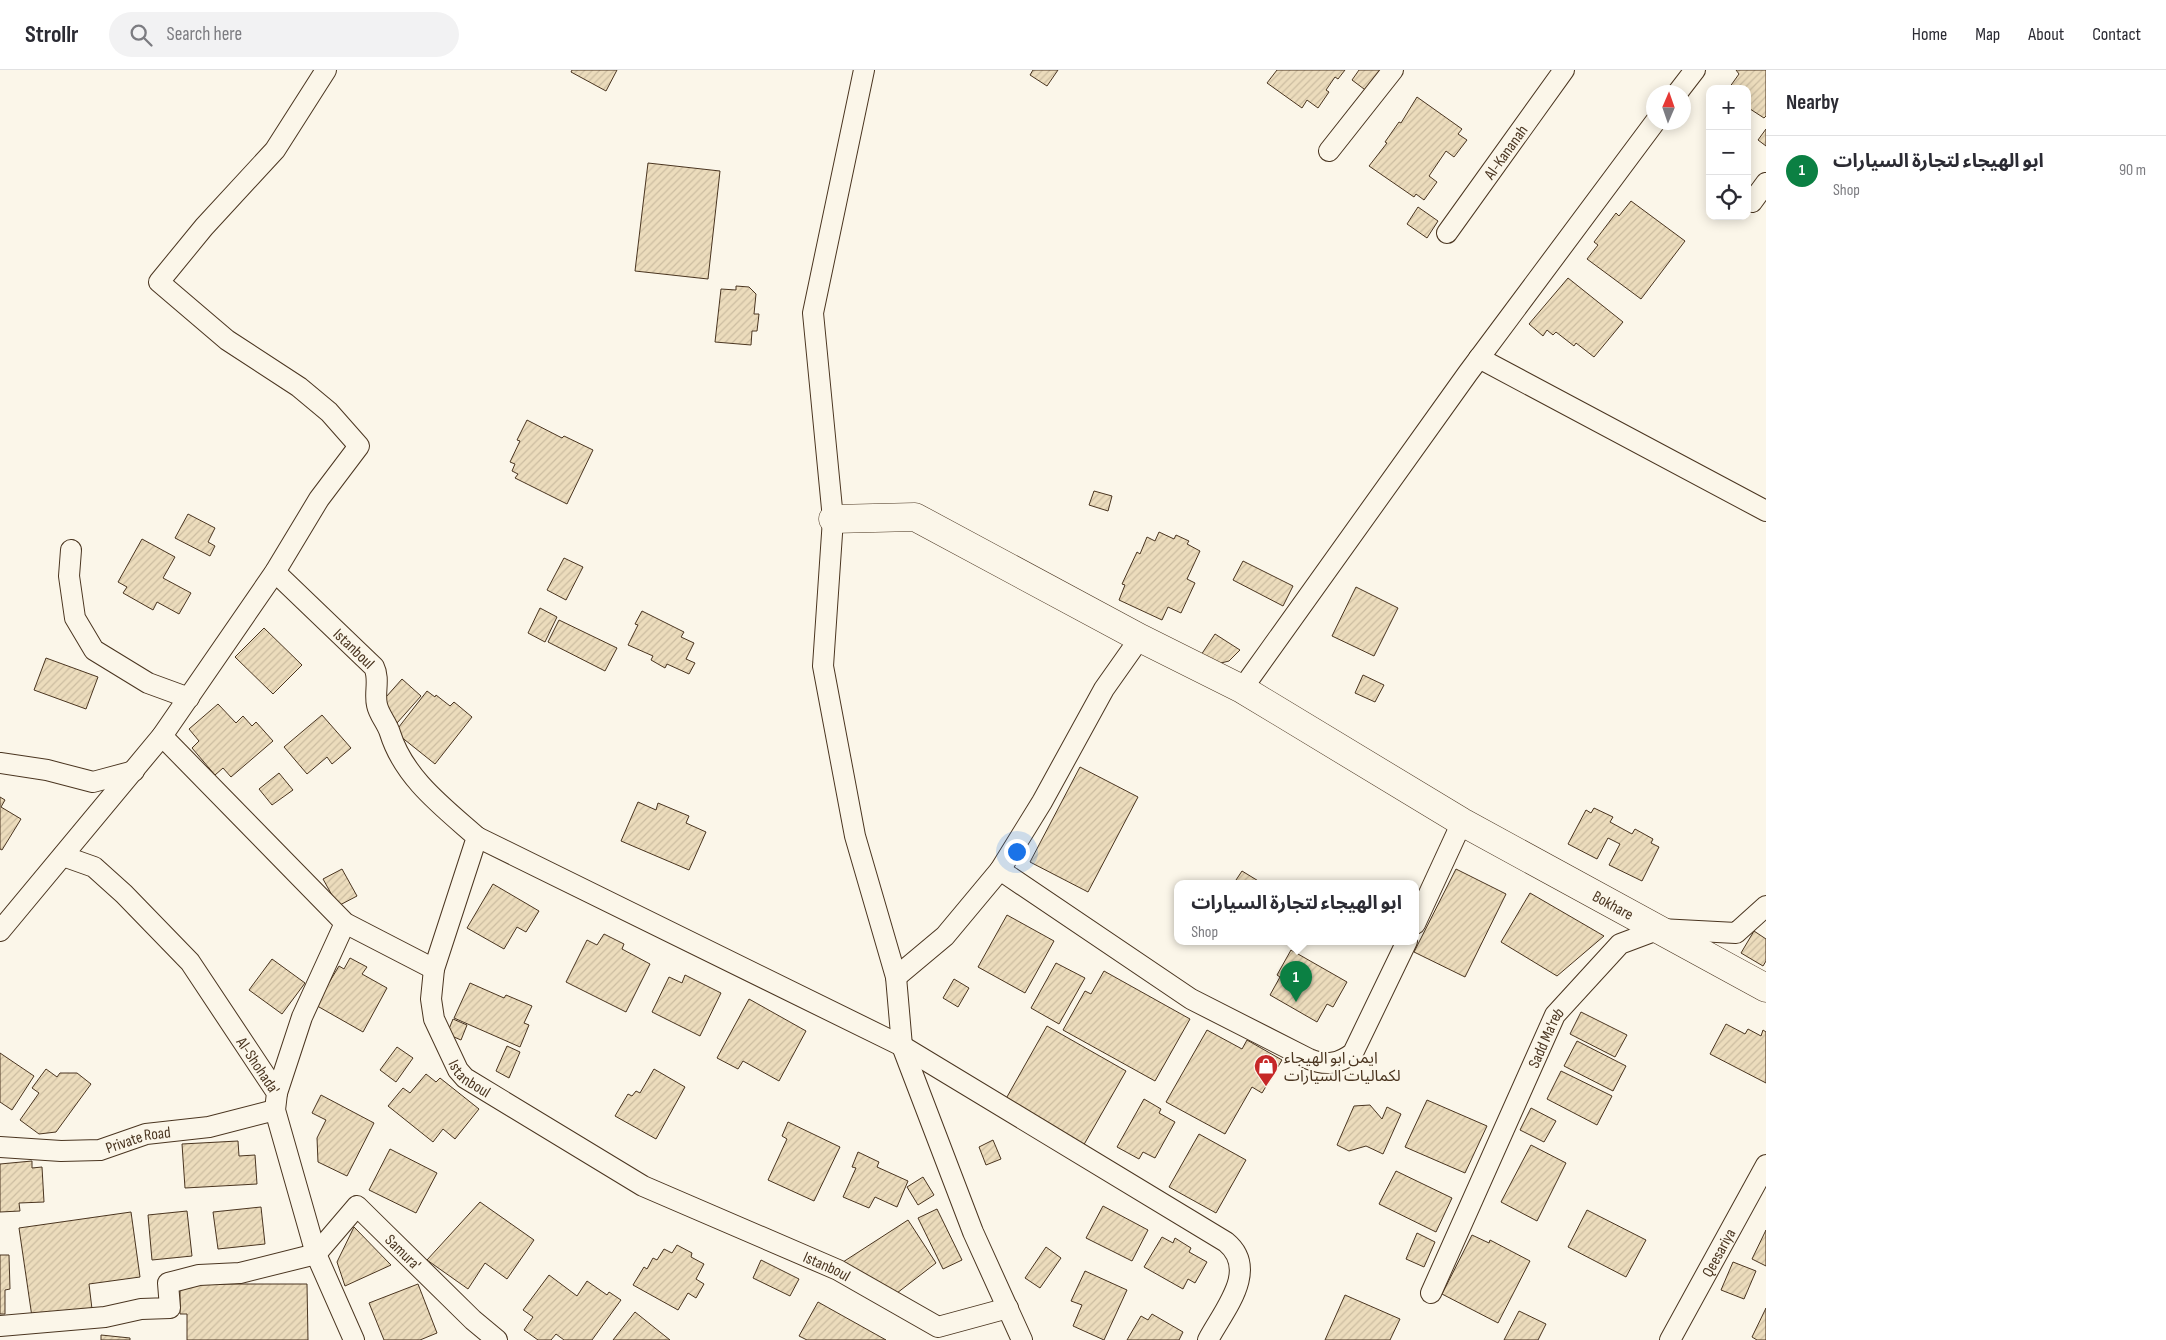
<!DOCTYPE html>
<html lang="en">
<head>
<meta charset="utf-8">
<style>
  body { margin:0; font-family:"Sofia Sans Condensed","Noto Sans Arabic",sans-serif; background:#f2f2f3; color:#2b2b33 }
  .controls { position:absolute; right:15px; top:15px; display:grid; overflow:hidden; border-radius:10px; box-shadow:0 2px 12px #0003 }
  .controls button { width:45px; height:45px; display:grid; place-items:center; padding:0; border:0; border-bottom:1px solid #e1e1e2; background:#fff; color:#2b2b33; font:25px sans-serif }
  .compass { position:absolute; left:1646px; top:15px; width:45px; height:45px; border-radius:50%; background:#fff; box-shadow:0 2px 12px #0003; rotate:2deg }
  .you { position:absolute; left:1016px; top:781px; width:18px; height:18px; margin:-12px; border:4px solid #fff; border-radius:50%; background:#1a73e8; box-shadow:0 0 0 8px #1a73e833 }
  .badge { display:grid; place-items:center; width:32px; height:32px; border-radius:50%; background:#0b8043; color:#fff; font-size:16px; font-weight:700 }
  .pin { position:absolute; translate:-50% -41px; filter:drop-shadow(0 1px 2px #0008) }
  .pin::after { content:''; position:absolute; top:26px; width:18px; height:15px; background:inherit; clip-path:polygon(0 0,100% 0,50% 100%) }
  .popup { position:absolute; left:1174px; top:810px; width:245px; height:65px; box-sizing:border-box; display:grid; place-content:center; border-radius:10px; background:#fff; filter:drop-shadow(0 1px 4px #0005); font-size:16px; white-space:nowrap; color:#7c7c81 }
  .popup b { font-size:19px; color:#2b2b33 }
  .popup::after { content:''; position:absolute; left:50%; top:100%; margin-left:-10px; border:10px solid transparent; border-top-color:#fff }
  .list { margin:0; padding:0; list-style:none }
  h2 { display:flex; justify-content:space-between; align-items:center; height:65px; margin:0; padding:0 20px; font-size:21px }
  h2 small { font-size:16px; font-weight:400; color:#7c7c81 }
  .list li { display:grid; grid-template-columns:32px 1fr auto; gap:15px; align-items:center; box-sizing:border-box; height:70px; padding:0 20px; border-top:1px solid #e1e1e2 }
  .list b { display:block; font-size:19px; white-space:nowrap }
  .list p { margin:0; font-size:16px; white-space:nowrap; color:#7c7c81 }
  .list em { font-size:16px; font-style:normal; color:#7c7c81 }
  .icon { flex:none; width:28px; height:28px; fill:none; stroke:currentColor; stroke-width:2; stroke-linecap:round; stroke-linejoin:round }
  .map { position:relative; flex:none; width:1766px; height:1270px; overflow:hidden }
  header { display:flex; align-items:center; gap:30px; box-sizing:border-box; height:70px; padding:0 25px; background:#fff; border-bottom:1px solid #e1e1e2 }
  header strong { font-size:24px }
  nav { display:flex; gap:28px; margin-inline-start:auto; font-size:18px }
  .search { width:350px; height:45px; background:#f2f2f3; display:flex; align-items:center; gap:12px; box-sizing:border-box; padding:0 18px; border-radius:28px; color:#7c7c81; font-size:19px }
  main { display:flex }
  aside { flex:1; background:#fff }
  .map>svg:first-child { display:block }
  .building { fill:url(#building-hatch); stroke:#4a3520 }
  .lines { fill:none; stroke-linecap:round; stroke-linejoin:round }
  .street-casing { stroke:#4a3520; stroke-width:22 }
  .secondary-casing { stroke:#4a3520; stroke-width:29 }
  .street { stroke:#fbf6e9; stroke-width:20 }
  .secondary { stroke:#fbf6e9; stroke-width:28 }
  .labels { text-anchor:middle; stroke-width:4; stroke-linejoin:round; paint-order:stroke }
  .street-label { font-size:16px; fill:#4a3520; stroke:#fbf6e9 }
  .poi-label { font-size:16px; fill:#4a3520; stroke:#fbf6e9; text-anchor:start }
</style>
</head>
<body>
<header>
<strong>Strollr</strong>
<div class="search"><svg class="icon" aria-label="search" viewBox="0 0 24 24"><circle cx="10" cy="10" r="6"/><path d="M15 15l6 6"/></svg>Search here</div>
<nav><a>Home</a><a>Map</a><a>About</a><a>Contact</a></nav>
</header>
<main>
<div class="map">
<svg width="1766" height="1270" viewBox="0 0 1766 1270">
  <defs>
    <pattern id="building-hatch" width="6" height="6" patternUnits="userSpaceOnUse" patternTransform="scale(1.25)"><rect width="6" height="6" fill="#ecdcbc"/><path d="M-1 1l2-2M0 6l6-6M5 7l2-2" fill="none" stroke="#ccbda1"/></pattern>
  </defs>
  <rect width="100%" height="100%" fill="#fbf6e9"/>
  <g class="building">
    <path d="M 572,0 L 617,0 L 606,21 L 571,2 Z"/>
    <path d="M 1033,0 L 1058,0 L 1047,16 L 1030,5 Z"/>
    <path d="M 1277,0 L 1345,0 L 1338,9 L 1335,7 L 1326,20 L 1329,22 L 1318,38 L 1307,30 L 1302,38 L 1267,13 Z"/>
    <path d="M 1359,0 L 1384,0 L 1368,22 L 1352,10 Z"/>
    <path d="M 1736,0 L 1766,0 L 1766,46 L 1764,48 L 1747,37 L 1747,19 L 1729,18 L 1739,4 Z"/>
    <path d="M 1417,27 L 1462,59 L 1458,64 L 1467,70 L 1454,87 L 1446,81 L 1429,106 L 1437,112 L 1424,130 L 1416,124 L 1414,127 L 1369,96 L 1387,73 L 1385,72 L 1399,52 L 1401,53 Z"/>
    <path d="M 1766,59 L 1766,76 L 1758,70 Z"/>
    <path d="M 648,93 L 720,101 L 708,209 L 635,201 Z"/>
    <path d="M 1631,131 L 1685,171 L 1641,229 L 1587,189 L 1598,175 L 1594,172 L 1616,143 L 1619,146 Z"/>
    <path d="M 1418,137 L 1438,151 L 1427,168 L 1407,154 Z"/>
    <path d="M 1568,208 L 1623,252 L 1594,287 L 1576,273 L 1574,276 L 1556,262 L 1553,265 L 1547,260 L 1543,266 L 1529,254 Z"/>
    <path d="M 736,216 L 749,217 L 756,224 L 754,244 L 759,244 L 757,261 L 752,261 L 751,275 L 715,272 L 721,219 L 736,220 Z"/>
    <path d="M 527,350 L 562,368 L 564,366 L 593,380 L 567,434 L 515,408 L 518,404 L 512,401 L 515,394 L 510,392 L 520,371 L 517,370 Z"/>
    <path d="M 1094,421 L 1112,426 L 1108,441 L 1089,435 Z"/>
    <path d="M 188,444 L 215,458 L 208,472 L 215,476 L 210,486 L 175,468 Z"/>
    <path d="M 1159,462 L 1174,469 L 1176,465 L 1189,471 L 1187,474 L 1200,481 L 1187,509 L 1195,513 L 1181,543 L 1168,537 L 1162,550 L 1119,530 L 1125,515 L 1122,514 L 1137,482 L 1140,484 L 1147,467 L 1155,471 Z"/>
    <path d="M 142,469 L 175,487 L 163,508 L 191,523 L 179,544 L 157,532 L 153,540 L 123,523 L 127,517 L 118,512 Z"/>
    <path d="M 564,488 L 583,497 L 566,530 L 547,520 Z"/>
    <path d="M 1243,491 L 1293,516 L 1283,536 L 1233,510 Z"/>
    <path d="M 1356,517 L 1398,538 L 1374,586 L 1332,566 Z"/>
    <path d="M 540,538 L 557,547 L 545,572 L 528,563 Z"/>
    <path d="M 642,541 L 684,562 L 681,567 L 694,573 L 686,589 L 695,593 L 689,604 L 667,594 L 665,598 L 651,590 L 653,586 L 628,575 L 638,555 L 635,554 Z"/>
    <path d="M 559,550 L 617,578 L 605,601 L 548,572 Z"/>
    <path d="M 264,558 L 302,595 L 273,624 L 235,587 Z"/>
    <path d="M 1215,564 L 1240,580 L 1229,591 L 1221,593 L 1199,588 Z"/>
    <path d="M 46,588 L 98,607 L 86,639 L 34,620 Z"/>
    <path d="M 1363,605 L 1384,615 L 1375,632 L 1355,623 Z"/>
    <path d="M 402,609 L 421,626 L 397,653 L 378,636 Z"/>
    <path d="M 427,621 L 435,627 L 436,625 L 450,636 L 454,632 L 472,647 L 435,694 L 395,662 Z"/>
    <path d="M 218,634 L 236,653 L 243,646 L 252,656 L 256,652 L 273,671 L 231,707 L 223,698 L 215,705 L 192,678 L 199,671 L 189,659 Z"/>
    <path d="M 322,645 L 351,678 L 332,694 L 327,687 L 307,704 L 284,677 Z"/>
    <path d="M 1080,697 L 1138,727 L 1088,822 L 1030,792 Z"/>
    <path d="M 279,703 L 293,720 L 272,735 L 259,719 Z"/>
    <path d="M 0,727 L 5,730 L 1,737 L 21,749 L 2,780 L 0,779 Z"/>
    <path d="M 638,732 L 656,740 L 658,733 L 689,746 L 686,753 L 706,762 L 689,800 L 621,771 Z"/>
    <path d="M 1594,738 L 1613,747 L 1610,752 L 1632,764 L 1635,759 L 1653,769 L 1651,773 L 1659,777 L 1642,811 L 1609,795 L 1620,774 L 1608,768 L 1597,789 L 1568,774 L 1586,740 L 1591,743 Z"/>
    <path d="M 342,799 L 357,826 L 338,836 L 323,809 Z"/>
    <path d="M 1456,799 L 1506,824 L 1465,907 L 1414,882 Z"/>
    <path d="M 1242,801 L 1260,812 L 1259,813 L 1234,813 Z"/>
    <path d="M 493,814 L 539,841 L 526,862 L 517,857 L 504,879 L 467,858 Z"/>
    <path d="M 1530,823 L 1604,866 L 1557,906 L 1501,872 Z"/>
    <path d="M 1007,845 L 1054,871 L 1025,923 L 978,897 Z"/>
    <path d="M 1754,861 L 1766,869 L 1766,891 L 1763,896 L 1741,883 Z"/>
    <path d="M 604,864 L 624,874 L 622,879 L 650,894 L 626,942 L 566,912 L 587,870 L 597,875 Z"/>
    <path d="M 1291,880 L 1347,912 L 1333,937 L 1327,934 L 1317,952 L 1270,925 L 1280,907 L 1277,905 Z"/>
    <path d="M 350,888 L 367,897 L 362,904 L 387,918 L 363,962 L 312,933 L 323,914 L 327,916 L 339,896 L 344,899 Z"/>
    <path d="M 272,889 L 305,913 L 282,944 L 249,920 Z"/>
    <path d="M 1056,893 L 1085,908 L 1059,954 L 1031,938 Z"/>
    <path d="M 1104,901 L 1190,949 L 1155,1011 L 1063,960 L 1085,921 L 1091,924 Z"/>
    <path d="M 685,905 L 721,923 L 700,966 L 652,942 L 669,907 L 682,913 Z"/>
    <path d="M 954,909 L 969,918 L 958,937 L 943,928 Z"/>
    <path d="M 470,913 L 504,928 L 506,925 L 532,936 L 524,953 L 529,955 L 520,977 L 454,948 Z"/>
    <path d="M 749,929 L 806,961 L 779,1011 L 743,991 L 738,999 L 717,988 Z"/>
    <path d="M 1581,942 L 1627,965 L 1615,987 L 1570,964 Z"/>
    <path d="M 453,949 L 467,955 L 461,970 L 447,964 Z"/>
    <path d="M 1726,954 L 1745,964 L 1748,959 L 1761,966 L 1763,960 L 1766,962 L 1766,1013 L 1710,984 Z"/>
    <path d="M 1047,956 L 1126,1001 L 1082,1078 L 1003,1034 Z"/>
    <path d="M 1207,960 L 1242,979 L 1247,970 L 1282,990 L 1262,1023 L 1252,1017 L 1225,1064 L 1166,1032 Z"/>
    <path d="M 1577,971 L 1626,996 L 1613,1021 L 1564,996 Z"/>
    <path d="M 507,976 L 520,982 L 509,1008 L 496,1001 Z"/>
    <path d="M 397,977 L 413,988 L 396,1012 L 380,1000 Z"/>
    <path d="M 0,983 L 34,1006 L 12,1040 L 0,1032 Z"/>
    <path d="M 46,999 L 57,1007 L 60,1003 L 77,1003 L 91,1014 L 56,1062 L 39,1064 L 20,1050 L 39,1023 L 32,1018 Z"/>
    <path d="M 654,999 L 685,1017 L 656,1069 L 615,1046 L 628,1024 L 632,1026 L 636,1021 L 640,1023 Z"/>
    <path d="M 1561,1001 L 1612,1026 L 1597,1055 L 1547,1029 Z"/>
    <path d="M 426,1004 L 436,1012 L 440,1008 L 479,1039 L 455,1069 L 443,1059 L 433,1072 L 388,1036 L 403,1018 L 410,1023 Z"/>
    <path d="M 321,1025 L 374,1053 L 347,1106 L 318,1092 L 317,1068 L 326,1050 L 312,1043 Z"/>
    <path d="M 1144,1029 L 1161,1039 L 1159,1043 L 1175,1052 L 1155,1088 L 1143,1082 L 1139,1089 L 1117,1077 Z"/>
    <path d="M 1427,1030 L 1487,1056 L 1465,1103 L 1405,1077 Z"/>
    <path d="M 1370,1035 L 1382,1049 L 1387,1037 L 1401,1044 L 1383,1084 L 1366,1076 L 1349,1081 L 1337,1075 L 1354,1036 Z"/>
    <path d="M 1531,1038 L 1556,1051 L 1544,1072 L 1520,1060 Z"/>
    <path d="M 788,1052 L 840,1077 L 814,1131 L 768,1110 L 787,1069 L 782,1066 Z"/>
    <path d="M 1199,1064 L 1246,1090 L 1216,1143 L 1169,1117 Z"/>
    <path d="M 993,1070 L 1001,1089 L 986,1095 L 979,1077 Z"/>
    <path d="M 238,1071 L 239,1086 L 255,1085 L 257,1114 L 185,1118 L 182,1074 Z"/>
    <path d="M 1531,1075 L 1566,1093 L 1537,1151 L 1501,1132 Z"/>
    <path d="M 390,1079 L 437,1103 L 416,1143 L 369,1120 Z"/>
    <path d="M 858,1082 L 879,1092 L 877,1097 L 908,1111 L 897,1137 L 875,1127 L 869,1138 L 843,1127 L 856,1098 L 852,1097 Z"/>
    <path d="M 32,1091 L 32,1098 L 42,1097 L 44,1132 L 19,1133 L 20,1141 L 0,1142 L 0,1094 Z"/>
    <path d="M 1396,1101 L 1452,1128 L 1436,1162 L 1379,1134 Z"/>
    <path d="M 923,1107 L 934,1125 L 918,1135 L 907,1117 Z"/>
    <path d="M 480,1132 L 534,1170 L 507,1209 L 485,1193 L 468,1219 L 427,1190 Z"/>
    <path d="M 1103,1136 L 1148,1160 L 1132,1191 L 1086,1168 Z"/>
    <path d="M 261,1137 L 265,1174 L 218,1179 L 213,1142 Z"/>
    <path d="M 937,1139 L 962,1190 L 943,1199 L 918,1148 Z"/>
    <path d="M 1587,1140 L 1646,1170 L 1626,1207 L 1568,1177 Z"/>
    <path d="M 187,1141 L 192,1186 L 152,1190 L 148,1145 Z"/>
    <path d="M 131,1142 L 140,1207 L 89,1214 L 92,1239 L 32,1247 L 19,1158 Z"/>
    <path d="M 908,1150 L 936,1193 L 897,1223 L 843,1192 Z"/>
    <path d="M 354,1157 L 391,1195 L 345,1216 L 337,1192 Z"/>
    <path d="M 1766,1160 L 1766,1196 L 1752,1189 Z"/>
    <path d="M 1417,1163 L 1435,1172 L 1424,1197 L 1406,1189 Z"/>
    <path d="M 1472,1165 L 1489,1173 L 1490,1170 L 1530,1191 L 1498,1253 L 1442,1224 Z"/>
    <path d="M 1162,1167 L 1173,1173 L 1175,1168 L 1191,1178 L 1189,1182 L 1207,1192 L 1195,1213 L 1188,1209 L 1183,1219 L 1144,1197 Z"/>
    <path d="M 677,1175 L 692,1183 L 691,1187 L 704,1194 L 696,1209 L 704,1214 L 696,1228 L 688,1223 L 678,1240 L 633,1215 L 644,1197 L 647,1199 L 653,1188 L 657,1190 L 664,1179 L 672,1183 Z"/>
    <path d="M 1046,1177 L 1061,1188 L 1040,1218 L 1025,1208 Z"/>
    <path d="M 0,1185 L 9,1185 L 10,1219 L 5,1220 L 5,1244 L 0,1244 Z"/>
    <path d="M 761,1190 L 799,1209 L 790,1226 L 753,1208 Z"/>
    <path d="M 1733,1192 L 1756,1201 L 1744,1229 L 1721,1220 Z"/>
    <path d="M 1085,1201 L 1127,1220 L 1104,1270 L 1073,1256 L 1082,1235 L 1071,1231 Z"/>
    <path d="M 549,1205 L 577,1226 L 587,1211 L 607,1225 L 609,1222 L 621,1230 L 592,1270 L 564,1270 L 556,1264 L 551,1270 L 538,1270 L 524,1260 L 533,1247 L 523,1240 Z"/>
    <path d="M 180,1214 L 307,1214 L 308,1270 L 187,1270 L 187,1244 L 180,1244 Z"/>
    <path d="M 418,1214 L 437,1263 L 420,1270 L 384,1270 L 369,1233 Z"/>
    <path d="M 1345,1225 L 1400,1249 L 1390,1270 L 1325,1270 Z"/>
    <path d="M 818,1232 L 886,1270 L 807,1270 L 799,1266 Z"/>
    <path d="M 1766,1238 L 1766,1270 L 1757,1270 L 1752,1267 Z"/>
    <path d="M 1519,1241 L 1546,1254 L 1538,1270 L 1504,1270 Z"/>
    <path d="M 635,1242 L 670,1270 L 613,1270 Z"/>
    <path d="M 1152,1244 L 1183,1262 L 1179,1270 L 1127,1270 L 1141,1246 L 1148,1250 Z"/>
    <path d="M 101,1265 L 130,1268 L 130,1270 L 101,1270 Z"/>
  </g>
  <g class="lines">
    <g class="street-casing">
      <g id="street">
        <path d="M 864,0 L 813,243 L 833,449 L 823,596 L 855,766 L 896,907 L 902,976 L 973,1162 L 1022,1270"/>
        <path d="M 1678,22 L 1695,0"/>
        <path d="M 1329,81 L 1393,0"/>
        <path d="M 1752,132 L 1766,113"/>
        <path id="s1" d="M 1447,163 L 1564,0"/>
        <path d="M 1479,288 L 1766,441"/>
        <path d="M 71,480 L 69,506 L 75,548 L 94,580 L 148,613 L 189,628"/>
        <path id="s2" d="M 275,502 L 374,597 C 380,609 374,623 377,635 C 379,645 387,653 390,663 C 404,708 443,737 477,767 L 434,899 L 431,929 L 434,949 L 458,1000 L 465,1008 L 643,1116 L 838,1200 L 938,1257 L 1008,1238"/>
        <path d="M 1242,619 L 1468,303 L 1655,52"/>
        <path d="M 162,666 L 345,853 L 434,899"/>
        <path d="M 0,693 L 47,700 L 93,712 L 134,701"/>
        <path d="M 477,767 L 902,976 L 1226,1172 C 1260,1200 1223,1241 1208,1270"/>
        <path id="s3" d="M 63,786 L 94,797 L 124,824 L 190,892 L 277,1023 L 275,1040 L 316,1184 L 354,1270"/>
        <path d="M 1000,800 L 1042,732 L 1104,619 L 1140,568"/>
        <path d="M 1415,854 L 1462,752"/>
        <path d="M 0,861 L 162,666 L 275,502 L 319,429 L 359,376 L 329,342 L 299,317 L 227,270 L 159,212 L 204,157 L 275,80 L 326,0"/>
        <path d="M 896,907 L 945,866 L 1000,800 L 1191,929 L 1309,989 C 1326,996 1339,994 1353,983 L 1407,871"/>
        <path d="M 277,1023 L 302,947 L 345,853"/>
        <path id="s4" d="M 0,1077 L 61,1081 L 100,1080 L 146,1064 L 209,1057 L 275,1040"/>
        <path id="s5" d="M 1431,1223 L 1555,945 L 1620,874 L 1660,859 L 1736,863 L 1766,836"/>
        <path id="s6" d="M 0,1256 L 105,1247 L 141,1239 L 170,1238 L 168,1213 L 199,1205 L 240,1203 L 316,1184 L 357,1136 L 473,1250 L 497,1270"/>
        <path id="s7" d="M 1670,1270 L 1766,1095"/>
      </g>
    </g>
    <g class="secondary-casing">
      <g id="secondary">
        <path id="s8" d="M 833,449 L 915,447 L 1140,568 L 1242,619 L 1462,752 L 1766,918"/>
      </g>
    </g>
    <use href="#street" class="street"/>
    <use href="#secondary" class="secondary"/>
  </g>
  <defs>
    <g id="shop-pin" transform="scale(1.25)"><path d="M0 17L-7.5 6A9.5 9.5 0 1 1 7.5 6Z" fill="#c62828" stroke="#fbf6e9"/><path d="M-5-2.5h2.3a2.7 3.5 0 0 1 5.4 0H5L5.5 6h-11ZM-1.5-2.5h3a1.5 2.3 0 0 0-3 0Z" fill="#fff"/></g>
  </defs>
  <g fill-rule="evenodd">
    <use href="#shop-pin" x="1266" y="996"/>
  </g>
  <g class="labels">
    <g class="street-label">
      <text dy="6" stroke="none"><textPath href="#s1" startOffset="100">Al-Kananah</textPath></text>
      <text dy="6" stroke="none"><textPath href="#s2" startOffset="110">Istanboul</textPath></text>
      <text dy="6" stroke="none"><textPath href="#s8" startOffset="881">Bokhare</textPath></text>
      <text dy="6" stroke="none"><textPath href="#s5" startOffset="280">Sadd Ma'reb</textPath></text>
      <text dy="6" stroke="none"><textPath href="#s3" startOffset="292">Al-Shohada'</textPath></text>
      <text dy="6" stroke="none"><textPath href="#s2" startOffset="604">Istanboul</textPath></text>
      <text dy="6" stroke="none"><textPath href="#s4" startOffset="140">Private Road</textPath></text>
      <text dy="6" stroke="none"><textPath href="#s6" startOffset="476">Samura'</textPath></text>
      <text dy="6" stroke="none"><textPath href="#s7" startOffset="100">Qeesariya</textPath></text>
      <text dy="6" stroke="none"><textPath href="#s2" startOffset="1009">Istanboul</textPath></text>
    </g>
    <g class="poi-label">
      <text x="1284" y="993">ايمن ابو الهيجاء<tspan x="1284" dy="18">لكماليات السيارات</tspan></text>
    </g>
  </g>
</svg>
<div class="controls">
<button>+</button>
<button>−</button>
<button><svg class="icon" aria-label="locate" viewBox="0 0 24 24"><circle cx="12" cy="12" r="6"/><path d="M12 2v4M12 18v4M2 12h4M18 12h4"/></svg></button>
</div>
<svg class="compass" viewBox="-18 -18 36 36"><path d="M0-13l5 13h-10z" fill="#e53935"/><path d="M0 13l5-13h-10z" fill="#7c7c81"/></svg>
<div class="you"></div>
<div class="pin badge" style="left:1296px;top:932px">1</div>
<div class="popup"><b>ابو الهيجاء لتجارة السيارات</b>Shop</div>
</div>
<aside>
<h2>Nearby<small></small></h2>
<ul class="list">
<li><span class="badge">1</span><div><b>ابو الهيجاء لتجارة السيارات</b><p>Shop</p></div><em>90 m</em></li>
</ul>
</aside>
</main>
</body>
</html>
